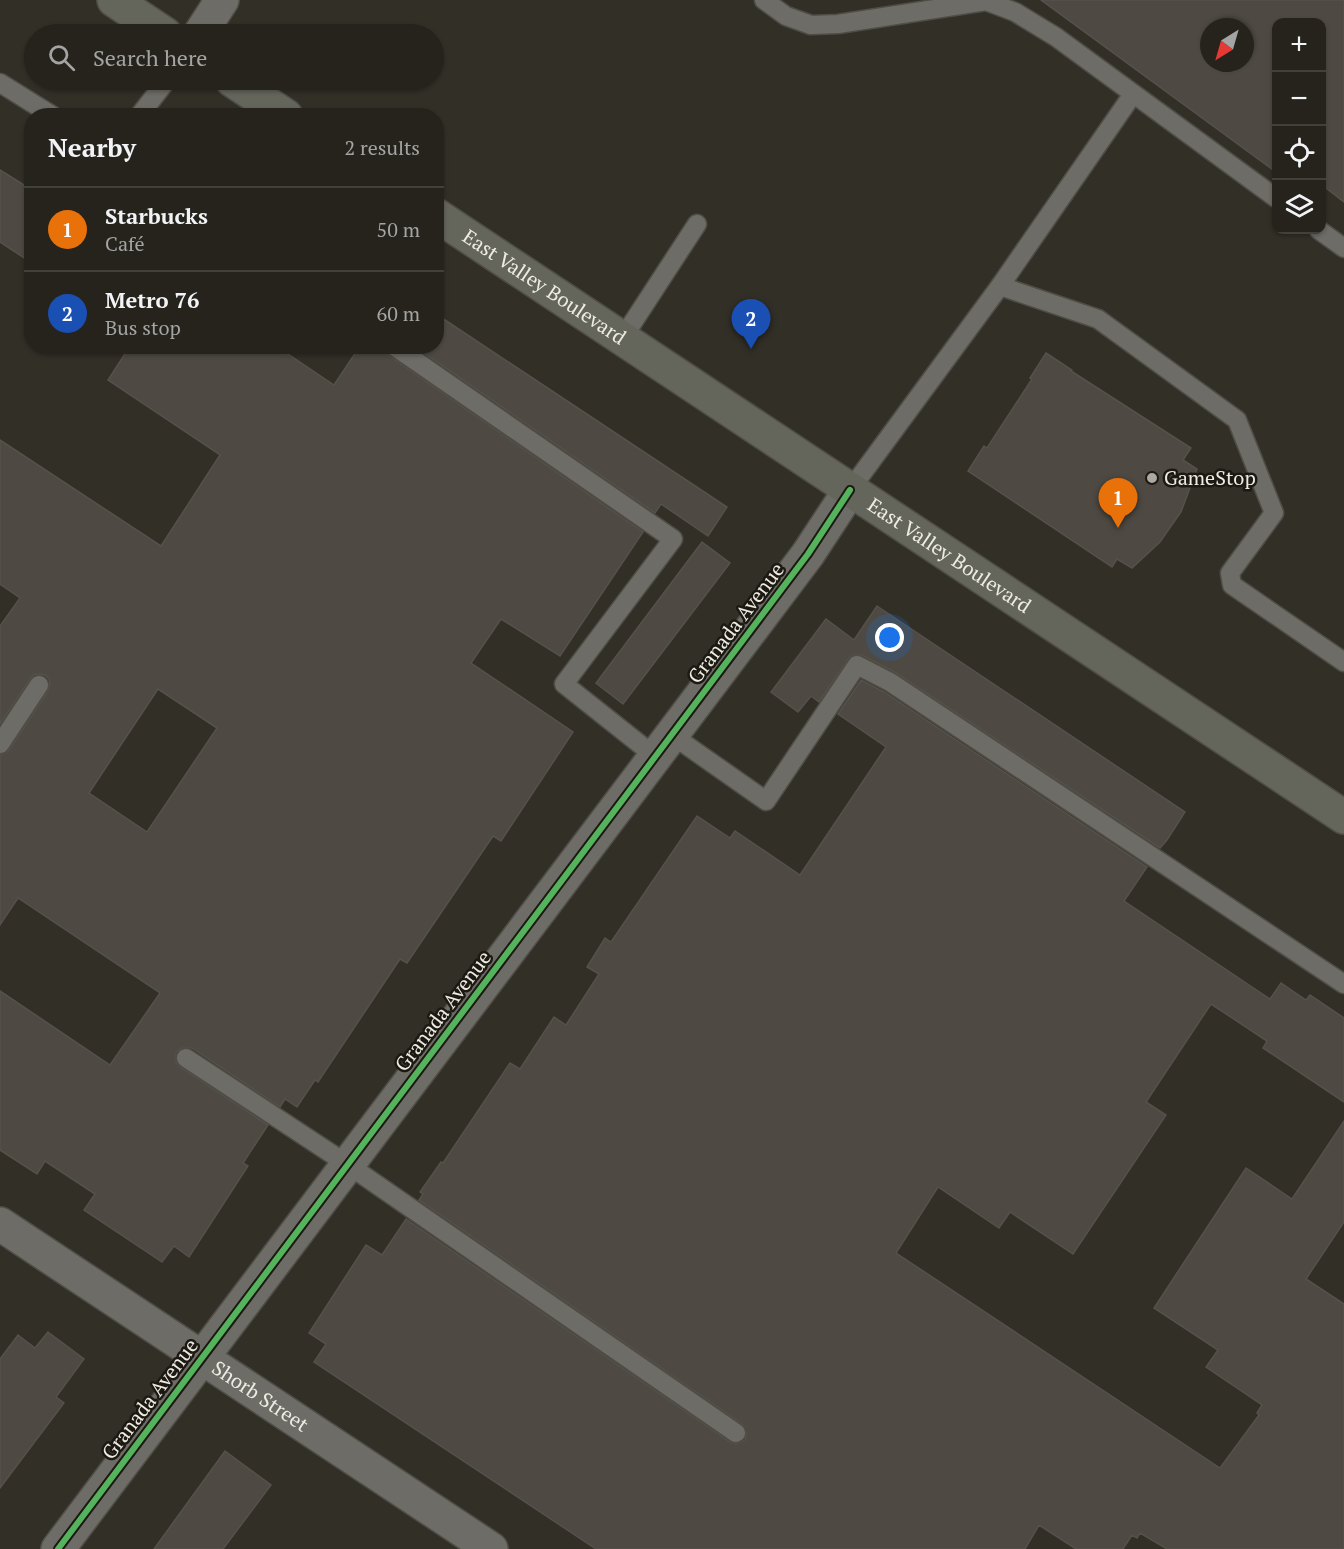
<!DOCTYPE html>
<html lang="en">
<head>
<meta charset="utf-8">
<style>
  body { margin:0; font-family:"PT Serif",serif; background:#312f29; color:#f1f3f6 }
  .controls { position:absolute; right:18px; top:18px; display:grid; overflow:hidden; border-radius:12px; box-shadow:0 2px 4px #0004 }
  .controls button { width:54px; height:54px; display:grid; place-items:center; padding:0; border:0; border-bottom:2px solid #42403b; background:#25231c; color:#f1f3f6; font:30px sans-serif }
  .compass { position:absolute; left:1200px; top:18px; width:54px; height:54px; border-radius:50%; background:#25231c; box-shadow:0 2px 4px #0004; rotate:217deg }
  .you { position:absolute; left:890px; top:638px; width:21px; height:21px; margin:-15px; border:4px solid #fff; border-radius:50%; background:#1a73e8; box-shadow:0 0 0 9px #1a73e833 }
  .badge { display:grid; place-items:center; width:39px; height:39px; border-radius:50%; background:#bca0f2; color:#fff; font-size:20px; font-weight:700 }
  .pin { position:absolute; translate:-50% -50px; filter:drop-shadow(0 2px 3px #0008) }
  .pin::after { content:''; position:absolute; top:32px; width:21px; height:18px; background:inherit; clip-path:polygon(0 0,100% 0,50% 100%) }
  .list { margin:0; padding:0; list-style:none }
  h2 { display:flex; justify-content:space-between; align-items:center; height:78px; margin:0; padding:0 24px; font-size:26px }
  h2 small { font-size:20px; font-weight:400; color:#a3a4a3 }
  .list li { display:grid; grid-template-columns:39px 1fr auto; gap:18px; align-items:center; box-sizing:border-box; height:84px; padding:0 24px; border-top:2px solid #42403b }
  .list b { display:block; font-size:22px; white-space:nowrap }
  .list p { margin:0; font-size:20px; white-space:nowrap; color:#a3a4a3 }
  .list em { font-size:20px; font-style:normal; color:#a3a4a3 }
  .icon { flex:none; width:33px; height:33px; fill:none; stroke:currentColor; stroke-width:2; stroke-linecap:round; stroke-linejoin:round }
  .map { position:relative; flex:none; width:1344px; height:1549px; overflow:hidden }
  .search { position:absolute; background:#25231c; box-shadow:0 2px 4px #0004; left:24px; top:24px; width:420px; height:66px; display:flex; align-items:center; gap:15px; box-sizing:border-box; padding:0 21px; border-radius:33px; color:#a3a4a3; font-size:22px }
  .panel { position:absolute; background:#25231c; box-shadow:0 2px 4px #0004; left:24px; top:108px; width:420px; height:246px; border-radius:24px }
  .map>svg:first-child { display:block }
  .building { fill:#4e4a43; stroke:#55514b; stroke-width:1.5; fill-rule:evenodd }
  .lines { fill:none; stroke-linecap:round; stroke-linejoin:round }
  .service-casing { stroke:#4f4d46; stroke-width:21 }
  .minor-casing { stroke:#4f4d46; stroke-width:36 }
  .primary-casing { stroke:#4f4d46; stroke-width:36 }
  .service { stroke:#6d6c66; stroke-width:18 }
  .minor { stroke:#6d6c66; stroke-width:33 }
  .primary { stroke:#64655b; stroke-width:33 }
  .cycleway-casing { stroke:#1b1912; stroke-width:10 }
  .cycleway { stroke:#56b35d; stroke-width:6 }
  .poi-dot { fill:#aba9a0; stroke:#1b1912; stroke-width:2 }
  .labels { text-anchor:middle; stroke-width:5; stroke-linejoin:round; paint-order:stroke }
  .street-label { font-size:20px; fill:#edebe2; stroke:#1b1912 }
  .poi-label { font-size:20px; fill:#edebe2; stroke:#1b1912; text-anchor:start }
</style>
</head>
<body>
<div class="map">
<svg width="1344" height="1549" viewBox="0 0 1344 1549">
  <rect width="100%" height="100%" fill="#312f26"/>
  <g class="building">
    <path d="M 1041,0 L 1344,0 L 1344,202 L 1322,185 L 1322,22 L 1276,22 L 1276,172 ZM 1209,27 L 1245,27 L 1245,63 L 1209,63 Z"/>
    <path d="M 0,170 L 32,190 L 32,263 L 0,242 Z"/>
    <path d="M 436,314 L 727,507 L 708,536 L 661,504 L 655,513 L 414,346 L 436,346 Z"/>
    <path d="M 130,346 L 276,346 L 334,385 L 360,346 L 383,346 L 388,355 L 643,532 L 560,656 L 501,619 L 471,663 L 573,732 L 501,841 L 493,836 L 407,963 L 400,959 L 318,1082 L 315,1080 L 297,1107 L 285,1099 L 280,1107 L 192,1048 L 182,1048 L 176,1052 L 176,1062 L 180,1067 L 268,1125 L 243,1163 L 248,1166 L 189,1257 L 174,1246 L 162,1262 L 84,1210 L 95,1194 L 45,1161 L 37,1174 L 0,1150 L 0,991 L 110,1065 L 160,993 L 18,898 L 0,925 L 0,755 L 9,750 L 48,691 L 50,685 L 49,679 L 45,675 L 39,674 L 33,675 L 0,724 L 0,626 L 20,598 L 0,584 L 0,440 L 161,546 L 220,455 L 108,380 ZM 158,689 L 217,728 L 147,832 L 89,793 Z"/>
    <path d="M 1046,353 L 1072,370 L 1071,371 L 1191,448 L 1183,460 L 1197,469 L 1181,512 L 1160,542 L 1132,568 L 1117,559 L 1112,567 L 968,471 L 984,446 L 987,448 L 1032,379 L 1030,378 Z"/>
    <path d="M 702,542 L 730,563 L 623,704 L 596,683 Z"/>
    <path d="M 877,606 L 1185,812 L 1167,840 L 1160,848 L 896,673 L 862,655 L 851,655 L 819,702 L 811,696 L 798,712 L 771,692 L 826,619 L 854,640 Z"/>
    <path d="M 861,680 L 884,692 L 1147,867 L 1124,901 L 1270,999 L 1281,983 L 1306,1000 L 1310,995 L 1344,1018 L 1344,1102 L 1263,1048 L 1267,1041 L 1211,1004 L 1146,1102 L 1166,1115 L 1073,1254 L 1010,1212 L 999,1228 L 938,1187 L 896,1253 L 1220,1468 L 1259,1415 L 1257,1413 L 1262,1405 L 1206,1367 L 1218,1350 L 1154,1308 L 1246,1168 L 1292,1199 L 1344,1121 L 1344,1222 L 1306,1279 L 1344,1304 L 1344,1549 L 1167,1549 L 1140,1533 L 1137,1538 L 1132,1535 L 1123,1549 L 1076,1549 L 1039,1525 L 1025,1549 L 596,1549 L 314,1362 L 326,1344 L 309,1333 L 366,1245 L 382,1255 L 406,1219 L 730,1442 L 736,1444 L 745,1440 L 747,1433 L 742,1424 L 419,1200 L 423,1194 L 420,1192 L 441,1162 L 443,1163 L 510,1063 L 520,1069 L 554,1017 L 566,1025 L 599,974 L 587,967 L 605,938 L 611,942 L 697,816 L 730,838 L 735,831 L 800,875 L 886,747 L 838,714 Z"/>
    <path d="M 48,1332 L 84,1359 L 56,1397 L 64,1403 L 0,1488 L 0,1359 L 18,1335 L 35,1348 Z"/>
    <path d="M 225,1451 L 271,1485 L 223,1549 L 154,1549 Z"/>
  </g>
  <g class="lines">
    <g class="service-casing">
      <g id="service">
        <path d="M 764,0 L 786,16 L 811,25 L 838,24 L 986,1 L 1015,12 L 1056,37 L 1276,198"/>
        <path d="M 0,83 L 53,116"/>
        <path d="M 139,116 L 167,80"/>
        <path d="M 1319,230 L 1344,248"/>
        <path d="M 1000,286 L 1098,319 L 1237,420 L 1274,513 L 1230,573 L 1232,585 L 1344,662"/>
        <path d="M 622,339 L 697,224"/>
        <path d="M 394,346 L 673,539 L 564,684 L 656,757"/>
        <path d="M 850,490 L 1000,286 L 1133,94"/>
        <path d="M 672,735 L 766,801 L 857,665 L 890,682 L 1344,984"/>
        <path d="M 0,744 L 39,685"/>
        <path d="M 186,1058 L 347,1164 L 736,1433"/>
      </g>
    </g>
    <g class="minor-casing">
      <g id="minor">
        <path d="M 200,34 L 222,0"/>
        <path id="s1" d="M 0,1224 L 491,1549"/>
        <path d="M 58,1549 L 808,554 L 850,490"/>
      </g>
    </g>
    <g class="primary-casing">
      <g id="primary">
        <path d="M 114,0 L 165,34"/>
        <path d="M 232,80 L 286,116"/>
        <path id="s2" d="M 436,215 L 1344,817"/>
      </g>
    </g>
    <use href="#service" class="service"/>
    <use href="#minor" class="minor"/>
    <use href="#primary" class="primary"/>
    <g class="cycleway-casing">
      <path id="cycleway" d="M 58,1549 L 808,554 L 850,490"/>
    </g>
    <use href="#cycleway" class="cycleway"/>
  </g>
  <circle class="poi-dot" cx="1152" cy="478" r="6"/>
  <g class="labels">
    <g class="street-label">
      <text dy="7" stroke="none"><textPath href="#s2" startOffset="130">East Valley Boulevard</textPath></text>
      <text dy="7" stroke="none"><textPath href="#s2" startOffset="616">East Valley Boulevard</textPath></text>
      <text transform="translate(736 623) rotate(-53)" y="7">Granada Avenue</text>
      <text transform="translate(443 1011) rotate(-53)" y="7">Granada Avenue</text>
      <text dy="7" stroke="none"><textPath href="#s1" startOffset="312">Shorb Street</textPath></text>
      <text transform="translate(150 1399) rotate(-53)" y="7">Granada Avenue</text>
    </g>
    <g class="poi-label">
      <text x="1164" y="485">GameStop</text>
    </g>
  </g>
</svg>
<div class="controls">
<button>+</button>
<button>−</button>
<button><svg class="icon" aria-label="locate" viewBox="0 0 24 24"><circle cx="12" cy="12" r="6"/><path d="M12 2v4M12 18v4M2 12h4M18 12h4"/></svg></button>
<button><svg class="icon" aria-label="layers" viewBox="0 0 24 24"><path d="M12 4l9 5-9 5-9-5zM3 14l9 5 9-5"/></svg></button>
</div>
<svg class="compass" viewBox="-18 -18 36 36"><path d="M0-13l5 13h-10z" fill="#e53935"/><path d="M0 13l5-13h-10z" fill="#a3a4a3"/></svg>
<div class="you"></div>
<div class="pin badge" style="left:1118px;top:528px;background:#e8710a">1</div>
<div class="pin badge" style="left:751px;top:349px;background:#1a4fb4">2</div>
<div class="search"><svg class="icon" aria-label="search" viewBox="0 0 24 24"><circle cx="10" cy="10" r="6"/><path d="M15 15l6 6"/></svg>Search here</div>
<section class="panel">
<h2>Nearby<small>2 results</small></h2>
<ul class="list">
<li><span class="badge" style="background:#e8710a">1</span><div><b>Starbucks</b><p>Café</p></div><em>50 m</em></li>
<li><span class="badge" style="background:#1a4fb4">2</span><div><b>Metro 76</b><p>Bus stop</p></div><em>60 m</em></li>
</ul>
</section>
</div>
</body>
</html>
